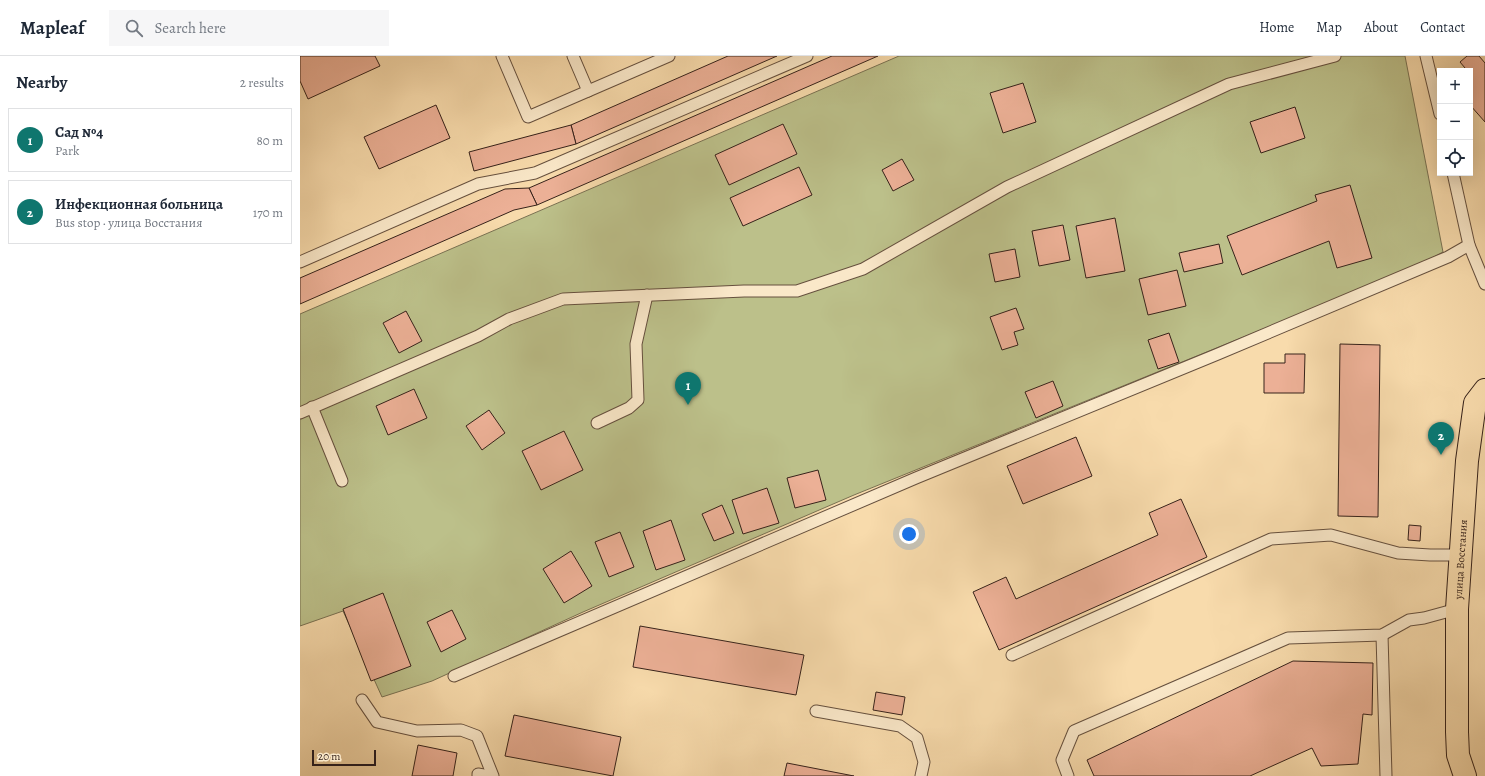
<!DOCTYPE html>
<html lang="en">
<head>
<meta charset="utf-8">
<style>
  body { margin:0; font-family:Alegreya,serif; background:#f6f6f7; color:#1f2937 }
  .controls { position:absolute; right:12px; top:12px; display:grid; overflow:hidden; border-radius:0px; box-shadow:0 4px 16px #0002 }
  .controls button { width:36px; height:36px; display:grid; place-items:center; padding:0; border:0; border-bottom:1px solid #e0e1e3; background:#fff; color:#1f2937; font:20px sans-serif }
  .scale { position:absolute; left:12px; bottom:10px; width:64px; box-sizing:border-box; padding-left:4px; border:2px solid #36221a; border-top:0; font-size:11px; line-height:14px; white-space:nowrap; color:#36221a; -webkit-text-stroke:3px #fae8c9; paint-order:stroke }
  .you { position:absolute; left:609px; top:478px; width:14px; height:14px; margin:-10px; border:3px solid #fff; border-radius:50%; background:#1a73e8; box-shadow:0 0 0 6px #1a73e833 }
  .badge { display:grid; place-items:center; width:26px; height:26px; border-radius:50%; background:#0f766e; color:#fff; font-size:13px; font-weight:700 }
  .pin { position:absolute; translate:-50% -33px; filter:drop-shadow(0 1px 2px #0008) }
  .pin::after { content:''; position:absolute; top:21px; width:14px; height:12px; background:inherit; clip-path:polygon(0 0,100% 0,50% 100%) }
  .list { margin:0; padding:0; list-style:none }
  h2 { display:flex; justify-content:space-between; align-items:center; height:52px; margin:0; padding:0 16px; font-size:17px }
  h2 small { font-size:13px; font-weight:400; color:#747a83 }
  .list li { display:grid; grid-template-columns:26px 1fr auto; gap:12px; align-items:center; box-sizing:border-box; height:64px; margin:0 8px 8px; padding:0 8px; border:1px solid #e0e1e3; border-radius:0px }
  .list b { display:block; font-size:15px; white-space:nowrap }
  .list p { margin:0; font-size:13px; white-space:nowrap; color:#747a83 }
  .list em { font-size:13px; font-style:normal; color:#747a83 }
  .icon { flex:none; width:22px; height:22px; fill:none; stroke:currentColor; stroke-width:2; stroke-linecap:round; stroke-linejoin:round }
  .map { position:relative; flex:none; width:1185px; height:720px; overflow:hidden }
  header { display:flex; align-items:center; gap:24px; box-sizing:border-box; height:56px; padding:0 20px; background:#fff; border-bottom:1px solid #e0e1e3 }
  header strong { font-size:19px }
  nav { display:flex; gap:22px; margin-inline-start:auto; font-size:14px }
  .search { width:280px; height:36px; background:#f6f6f7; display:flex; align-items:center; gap:10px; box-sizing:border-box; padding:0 14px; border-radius:0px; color:#747a83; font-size:15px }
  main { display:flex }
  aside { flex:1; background:#fff }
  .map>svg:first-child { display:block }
  .green { fill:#bcc08a; stroke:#797152 }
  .building { fill:#ecb096; stroke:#36221a }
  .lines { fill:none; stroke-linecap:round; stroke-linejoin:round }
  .service-casing { stroke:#66503e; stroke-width:13 }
  .primary-casing { stroke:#36221a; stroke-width:24 }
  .service { stroke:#fae8c9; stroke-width:11 }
  .primary { stroke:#f8dbac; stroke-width:22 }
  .labels { text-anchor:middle; stroke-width:4; stroke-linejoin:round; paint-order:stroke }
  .street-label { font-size:11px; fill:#36221a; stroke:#fae8c9 }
</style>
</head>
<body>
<header>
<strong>Mapleaf</strong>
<div class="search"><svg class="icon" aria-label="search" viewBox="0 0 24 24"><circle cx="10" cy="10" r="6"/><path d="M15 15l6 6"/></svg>Search here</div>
<nav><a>Home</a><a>Map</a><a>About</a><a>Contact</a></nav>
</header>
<main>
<aside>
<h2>Nearby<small>2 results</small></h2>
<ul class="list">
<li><span class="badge">1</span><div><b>Сад №4</b><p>Park</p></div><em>80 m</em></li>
<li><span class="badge">2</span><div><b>Инфекционная больница</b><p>Bus stop · улица Восстания</p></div><em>170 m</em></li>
</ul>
</aside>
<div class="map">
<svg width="1185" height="720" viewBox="0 0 1185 720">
  <rect width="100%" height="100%" fill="#f8dbac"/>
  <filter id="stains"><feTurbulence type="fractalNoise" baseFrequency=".005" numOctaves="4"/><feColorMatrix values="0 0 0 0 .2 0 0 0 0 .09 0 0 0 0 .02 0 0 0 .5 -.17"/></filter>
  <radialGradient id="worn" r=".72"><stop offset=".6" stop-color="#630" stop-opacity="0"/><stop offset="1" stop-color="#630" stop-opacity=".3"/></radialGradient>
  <path class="green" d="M 599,0 L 1105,0 L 1143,196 L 1109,214 L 554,439 L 283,556 L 132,625 L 82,641 L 43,555 L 0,570 L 0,258 Z"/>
  <g class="building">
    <path d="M 0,0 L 75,0 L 80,10 L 8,43 L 0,25 Z"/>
    <path d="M 428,0 L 477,0 L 276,88 L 271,69 Z"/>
    <path d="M 532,0 L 578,0 L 237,149 L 229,132 Z"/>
    <path d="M 1167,0 L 1179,0 L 1185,7 L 1185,66 L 1170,49 L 1170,15 L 1162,15 L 1165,12 L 1160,6 Z"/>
    <path d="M 723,27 L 736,66 L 703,77 L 690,37 Z"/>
    <path d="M 136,49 L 150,82 L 79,113 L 64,81 Z"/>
    <path d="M 995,51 L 1005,82 L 961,97 L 950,66 Z"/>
    <path d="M 483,68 L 497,98 L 429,129 L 415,99 Z"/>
    <path d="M 271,69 L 276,88 L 174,115 L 169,96 Z"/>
    <path d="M 602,103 L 614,124 L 593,135 L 582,114 Z"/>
    <path d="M 499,111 L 512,139 L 443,170 L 430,142 Z"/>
    <path d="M 1050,129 L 1072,202 L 1037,212 L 1029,185 L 942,219 L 927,180 L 1017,145 L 1015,139 Z"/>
    <path d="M 229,132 L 237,149 L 214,154 L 0,248 L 0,222 L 205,133 Z"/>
    <path d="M 815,162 L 825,215 L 786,222 L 776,170 Z"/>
    <path d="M 763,169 L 770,204 L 739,210 L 732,175 Z"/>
    <path d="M 919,188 L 923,207 L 884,216 L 879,197 Z"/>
    <path d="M 715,193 L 720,221 L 695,226 L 689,198 Z"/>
    <path d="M 877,214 L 886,250 L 848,259 L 839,223 Z"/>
    <path d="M 716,252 L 724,273 L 714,276 L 718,289 L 702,294 L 690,261 Z"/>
    <path d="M 106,255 L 122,285 L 99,297 L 83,267 Z"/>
    <path d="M 869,277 L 879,306 L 858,313 L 848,284 Z"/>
    <path d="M 1040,288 L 1080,289 L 1078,461 L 1038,460 Z"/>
    <path d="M 985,298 L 1005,298 L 1004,337 L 964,337 L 964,307 L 985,307 Z"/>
    <path d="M 753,325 L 763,350 L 736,362 L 725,336 Z"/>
    <path d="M 114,333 L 127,362 L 88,379 L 76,350 Z"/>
    <path d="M 189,354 L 205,377 L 182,394 L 166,370 Z"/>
    <path d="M 264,375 L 283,414 L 241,434 L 222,395 Z"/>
    <path d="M 776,381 L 792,420 L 723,448 L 707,410 Z"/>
    <path d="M 518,414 L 526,444 L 495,452 L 487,422 Z"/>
    <path d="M 467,432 L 479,467 L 443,478 L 432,444 Z"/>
    <path d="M 881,443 L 907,501 L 699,594 L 673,536 L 706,521 L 716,543 L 858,479 L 849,457 Z"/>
    <path d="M 422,449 L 434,477 L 414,485 L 402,458 Z"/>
    <path d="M 371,464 L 385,504 L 356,514 L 343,475 Z"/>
    <path d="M 1109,469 L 1121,470 L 1120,485 L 1108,484 Z"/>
    <path d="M 320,476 L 334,511 L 309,521 L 295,486 Z"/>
    <path d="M 271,495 L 292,530 L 264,547 L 243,513 Z"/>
    <path d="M 83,537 L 111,610 L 71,625 L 43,553 Z"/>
    <path d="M 152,554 L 166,583 L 141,596 L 127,566 Z"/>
    <path d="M 340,570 L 504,599 L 496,639 L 333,611 Z"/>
    <path d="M 993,605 L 1073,607 L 1072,659 L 1063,658 L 1058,708 L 1021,710 L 1012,692 L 950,720 L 794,720 L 787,704 Z"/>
    <path d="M 576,636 L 605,641 L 602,659 L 573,654 Z"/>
    <path d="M 214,659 L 321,681 L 313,720 L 205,700 Z"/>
    <path d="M 118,689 L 157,697 L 153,720 L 112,720 Z"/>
    <path d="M 487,707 L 554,720 L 484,720 Z"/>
  </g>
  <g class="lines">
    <g class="service-casing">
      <g id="service">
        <path d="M 202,0 L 228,61 L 369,0"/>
        <path d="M 273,0 L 288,35"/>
        <path d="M 1126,0 L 1140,58"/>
        <path d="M 1153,117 L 1169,189 L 1185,228"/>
        <path d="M 0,206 L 178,128 L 235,117 L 507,0"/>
        <path d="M 12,351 L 42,425"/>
        <path d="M 0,357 L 178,280 L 209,263 L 263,243 L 444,235 L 497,235 L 563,213 L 707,131 L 929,28 L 1035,0"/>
        <path d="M 297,367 L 329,352 L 338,344 L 336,288 L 347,239"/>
        <path d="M 1082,579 L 1086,720"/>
        <path d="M 712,599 L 971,483 L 1031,479 L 1098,497 L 1130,499 L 1161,499"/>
        <path d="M 154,620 L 616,422 L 918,298 L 1148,201 L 1169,189"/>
        <path d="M 62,644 L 77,666 L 117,675 L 161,674 L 177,680 L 193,720"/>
        <path d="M 516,655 L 600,670 L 617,682 L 624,706 L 621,720"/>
        <path d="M 178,720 L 178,718 L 189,720"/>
        <path d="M 768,720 L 762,704 L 774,675 L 988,582 L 1082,579 L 1109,564 L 1124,562 L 1157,553"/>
      </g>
    </g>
    <g class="primary-casing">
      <g id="primary">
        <path id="s1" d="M 1165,720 L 1158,699 L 1157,676 L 1157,553 L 1167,405 L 1175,347 L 1185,334"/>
      </g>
    </g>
    <use href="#service" class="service"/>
    <use href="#primary" class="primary"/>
  </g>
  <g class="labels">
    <g class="street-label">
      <text dy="4" stroke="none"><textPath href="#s1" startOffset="218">улица Восстания</textPath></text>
    </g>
  </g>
  <rect width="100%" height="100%" filter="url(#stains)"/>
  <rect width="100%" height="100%" fill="url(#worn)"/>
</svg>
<div class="controls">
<button>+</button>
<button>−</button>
<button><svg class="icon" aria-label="locate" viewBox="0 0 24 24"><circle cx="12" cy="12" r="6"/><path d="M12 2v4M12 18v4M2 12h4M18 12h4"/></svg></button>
</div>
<div class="scale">20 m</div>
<div class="you"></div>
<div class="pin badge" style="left:388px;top:349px">1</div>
<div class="pin badge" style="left:1141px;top:399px">2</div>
</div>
</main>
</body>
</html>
